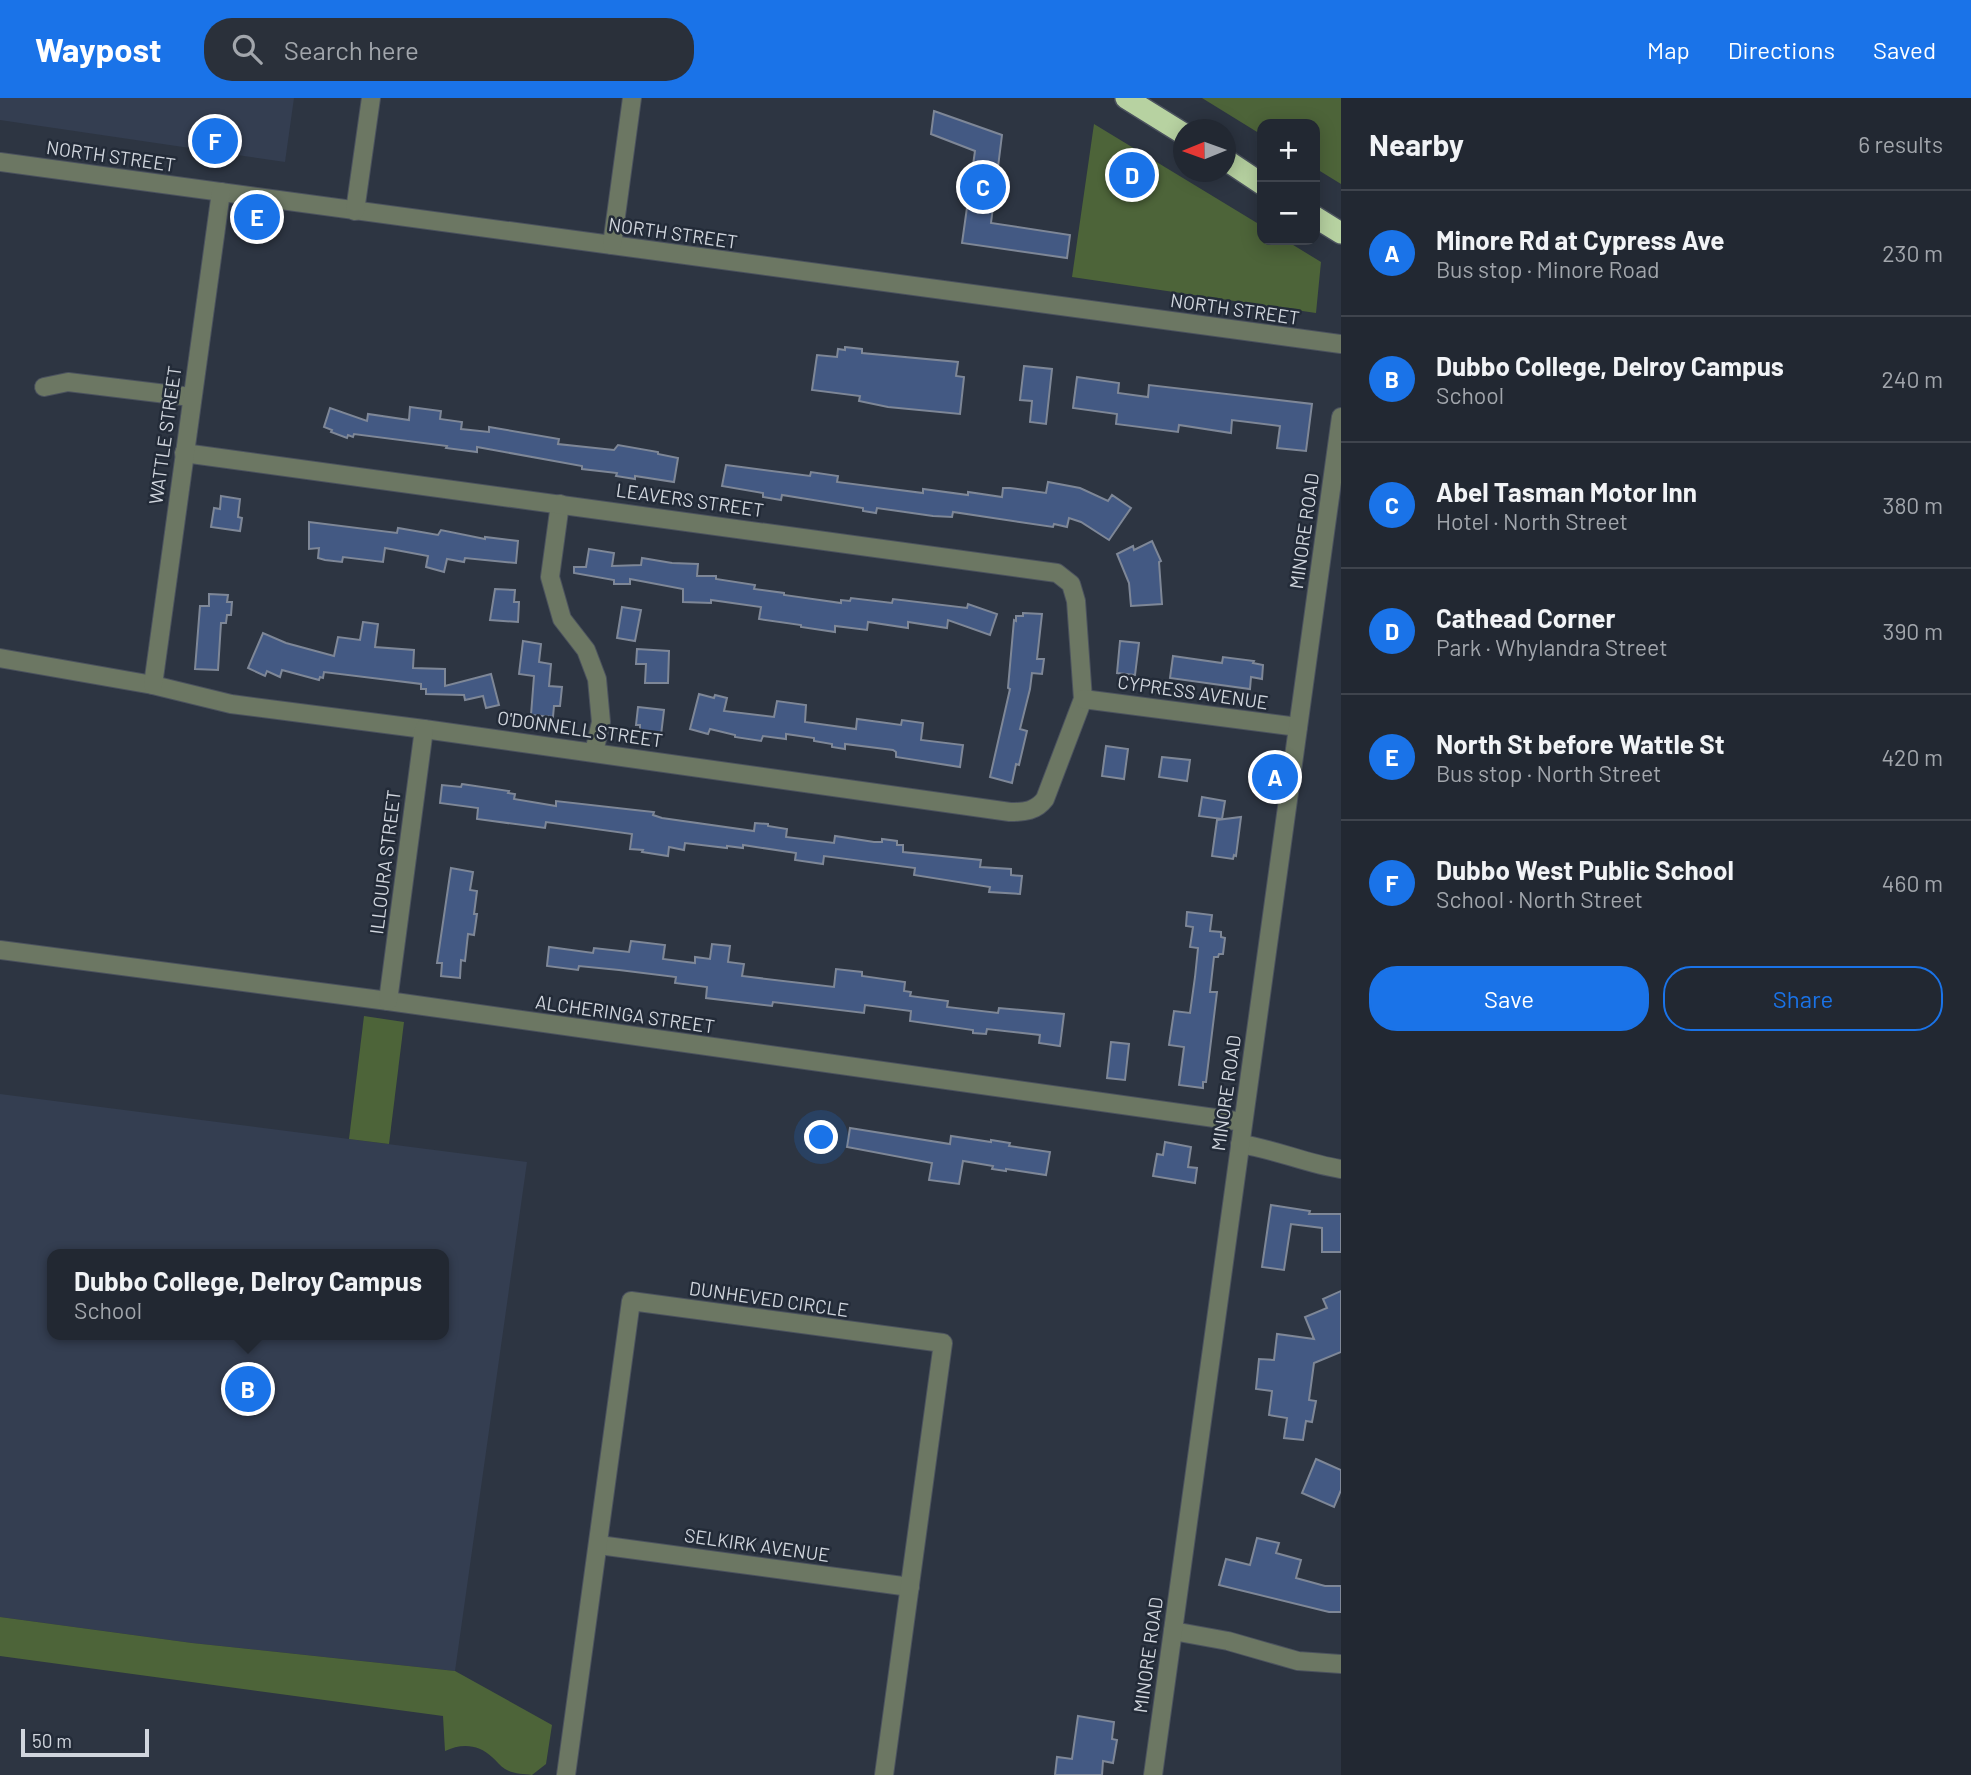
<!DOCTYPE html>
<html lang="en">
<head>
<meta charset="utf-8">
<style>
  body { margin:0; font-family:Barlow,sans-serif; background:#2a303a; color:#f1f3f6 }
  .controls { position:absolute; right:21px; top:21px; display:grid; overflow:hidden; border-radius:14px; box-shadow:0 4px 18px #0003 }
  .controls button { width:63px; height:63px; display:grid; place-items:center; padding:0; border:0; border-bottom:2px solid #3f444d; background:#222832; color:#f1f3f6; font:35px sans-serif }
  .compass { position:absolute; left:1173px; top:21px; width:63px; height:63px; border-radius:50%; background:#222832; box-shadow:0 4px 18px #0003; rotate:269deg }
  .scale { position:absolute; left:21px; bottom:18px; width:128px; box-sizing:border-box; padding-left:7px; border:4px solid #d1d6de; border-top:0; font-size:19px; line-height:24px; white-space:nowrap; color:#d1d6de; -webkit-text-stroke:5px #232b38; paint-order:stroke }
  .you { position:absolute; left:822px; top:1040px; width:24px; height:24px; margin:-18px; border:5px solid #fff; border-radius:50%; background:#1a73e8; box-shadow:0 0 0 10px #1a73e833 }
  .badge { display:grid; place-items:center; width:46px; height:46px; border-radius:50%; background:#1a73e8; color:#fff; font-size:23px; font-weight:700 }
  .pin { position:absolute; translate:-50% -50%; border:4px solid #fff; box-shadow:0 2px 7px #0006 }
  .popup { position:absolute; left:47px; top:1151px; width:402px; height:91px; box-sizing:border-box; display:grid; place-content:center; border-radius:14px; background:#222832; filter:drop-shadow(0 2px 5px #0005); font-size:23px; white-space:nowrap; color:#a2a6ac }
  .popup b { font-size:26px; color:#f1f3f6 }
  .popup::after { content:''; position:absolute; left:50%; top:100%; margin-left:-14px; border:14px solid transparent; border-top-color:#222832 }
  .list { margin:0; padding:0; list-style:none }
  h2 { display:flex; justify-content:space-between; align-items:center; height:91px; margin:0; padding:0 28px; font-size:30px }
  h2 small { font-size:23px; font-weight:400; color:#a2a6ac }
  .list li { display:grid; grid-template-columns:46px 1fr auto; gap:21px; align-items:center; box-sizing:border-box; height:126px; padding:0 28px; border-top:2px solid #3f444d }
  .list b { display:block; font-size:26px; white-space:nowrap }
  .list p { margin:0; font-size:23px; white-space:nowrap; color:#a2a6ac }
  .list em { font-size:23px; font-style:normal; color:#a2a6ac }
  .actions { display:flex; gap:14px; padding:21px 28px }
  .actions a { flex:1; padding:16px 0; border:2px solid #1a73e8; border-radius:28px; text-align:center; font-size:24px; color:#1a73e8 }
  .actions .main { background:#1a73e8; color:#fff }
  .icon { flex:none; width:38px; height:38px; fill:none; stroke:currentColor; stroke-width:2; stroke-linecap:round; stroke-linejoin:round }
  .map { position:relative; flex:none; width:1341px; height:1677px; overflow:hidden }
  header { display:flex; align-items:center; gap:42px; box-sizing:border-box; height:98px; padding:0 35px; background:#1a73e8; color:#fff }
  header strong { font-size:33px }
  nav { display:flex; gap:38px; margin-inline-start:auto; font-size:24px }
  .search { width:490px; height:63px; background:#2a303a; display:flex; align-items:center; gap:18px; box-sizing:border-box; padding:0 24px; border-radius:28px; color:#a2a6ac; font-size:26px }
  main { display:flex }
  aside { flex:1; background:#222832 }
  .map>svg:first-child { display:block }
  .built { fill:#343e51; fill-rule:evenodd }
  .green { fill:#4d6439 }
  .building { fill:#435983; stroke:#7e8797; stroke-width:2 }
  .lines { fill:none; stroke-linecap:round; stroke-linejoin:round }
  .minor-casing { stroke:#4b525e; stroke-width:20 }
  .highway-casing { stroke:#4b525e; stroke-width:24 }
  .minor { stroke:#6c7763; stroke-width:18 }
  .highway { stroke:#b7d2a1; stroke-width:21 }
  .labels { text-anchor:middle; stroke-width:5; stroke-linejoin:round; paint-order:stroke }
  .street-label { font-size:19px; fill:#d1d6de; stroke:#232b38 }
</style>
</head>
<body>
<header>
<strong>Waypost</strong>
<div class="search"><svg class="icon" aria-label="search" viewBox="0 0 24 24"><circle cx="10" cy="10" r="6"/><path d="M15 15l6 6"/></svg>Search here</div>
<nav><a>Map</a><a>Directions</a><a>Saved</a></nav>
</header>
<main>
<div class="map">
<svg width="1341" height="1677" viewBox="0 0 1341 1677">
  <rect width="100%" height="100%" fill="#2d3542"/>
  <g class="built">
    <path d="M 0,0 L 294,0 L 285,64 L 0,22 Z"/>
    <path d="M 0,996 L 527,1064 L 455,1573 L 192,1545 L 0,1519 ZM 52,1156 L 444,1156 L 444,1237 L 52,1237 Z"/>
  </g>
  <g class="green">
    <path d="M 1202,0 L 1341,0 L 1341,86 L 1315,70 L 1315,26 L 1262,26 L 1262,37 Z"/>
    <path d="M 1094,26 L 1262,128 L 1262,142 L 1285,142 L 1321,164 L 1316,215 L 1072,179 Z"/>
    <path d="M 364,918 L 404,924 L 389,1046 L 349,1041 Z"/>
    <path d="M 0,1519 L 192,1545 L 455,1573 L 552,1627 L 546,1666 L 532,1677 C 523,1676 513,1676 505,1671 C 500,1668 497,1663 492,1659 C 479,1646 461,1645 445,1653 L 443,1618 L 0,1558 Z"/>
  </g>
  <g class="building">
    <path d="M 934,13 L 1002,37 L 991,125 L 1070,137 L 1067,160 L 962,145 L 975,53 L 931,36 Z"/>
    <path d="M 845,249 L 862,251 L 862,255 L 958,264 L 956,278 L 964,279 L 960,316 L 888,309 L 859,303 L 860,298 L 812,292 L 817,257 L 837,259 L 838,251 L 845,252 Z"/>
    <path d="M 1024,268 L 1052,271 L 1046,326 L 1030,324 L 1032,303 L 1020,302 Z"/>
    <path d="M 1077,279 L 1119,285 L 1118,295 L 1148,299 L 1149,287 L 1312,306 L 1306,353 L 1277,350 L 1280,328 L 1232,322 L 1231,335 L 1179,327 L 1178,334 L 1116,326 L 1117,316 L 1073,310 Z"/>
    <path d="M 410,309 L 441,313 L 440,321 L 462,324 L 461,331 L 489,334 L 489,329 L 559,341 L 558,346 L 614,352 L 618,347 L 658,354 L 658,356 L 678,360 L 674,384 L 635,378 L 635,381 L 616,378 L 617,375 L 582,371 L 582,368 L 477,349 L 477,354 L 446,350 L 447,348 L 354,336 L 353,339 L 348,337 L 347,340 L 331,334 L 332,332 L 324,329 L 330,310 L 367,323 L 368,316 L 409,322 Z"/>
    <path d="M 726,367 L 810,378 L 811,374 L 838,378 L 837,384 L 923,395 L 923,391 L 968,397 L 968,394 L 1002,399 L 1003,390 L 1010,390 L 1046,395 L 1048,384 L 1080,390 L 1108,403 L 1112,397 L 1131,410 L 1109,442 L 1081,424 L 1069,420 L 1067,429 L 1054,426 L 1053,429 L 953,414 L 952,419 L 933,418 L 877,410 L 876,415 L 863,413 L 863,410 L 782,397 L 781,402 L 763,399 L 763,395 L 722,388 Z"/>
    <path d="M 221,398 L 240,401 L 238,419 L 242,420 L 240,433 L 211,429 L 214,410 L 220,411 Z"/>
    <path d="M 309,424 L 397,435 L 398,430 L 438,437 L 441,432 L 485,441 L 485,439 L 518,443 L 516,465 L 465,460 L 464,464 L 447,461 L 444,474 L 426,469 L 428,458 L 385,450 L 383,464 L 343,459 L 342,464 L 325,462 L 318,460 L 319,450 L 309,451 Z"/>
    <path d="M 1152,443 L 1161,463 L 1159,464 L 1162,506 L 1131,508 L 1129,485 L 1117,456 L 1133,448 L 1134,452 Z"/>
    <path d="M 589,451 L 614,455 L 612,468 L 641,467 L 642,460 L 672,465 L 698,466 L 697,478 L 716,478 L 716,481 L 755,487 L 754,491 L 784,495 L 784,497 L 841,505 L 841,502 L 850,503 L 851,500 L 892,505 L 893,501 L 967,510 L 968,506 L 997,516 L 990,537 L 948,522 L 947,530 L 908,524 L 908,530 L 868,524 L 867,532 L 835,528 L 835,534 L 801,529 L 801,527 L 759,521 L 761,509 L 711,502 L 711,505 L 683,504 L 683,491 L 630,481 L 630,486 L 614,486 L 614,482 L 574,475 L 574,469 L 586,469 Z"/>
    <path d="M 495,491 L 515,492 L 514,504 L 519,504 L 518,524 L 490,522 Z"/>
    <path d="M 209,496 L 228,497 L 227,504 L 232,504 L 231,517 L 227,517 L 226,525 L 221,525 L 218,572 L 195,571 L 200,508 L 209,508 Z"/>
    <path d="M 622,509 L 641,512 L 635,543 L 617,540 Z"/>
    <path d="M 1023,515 L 1042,516 L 1037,561 L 1044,561 L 1042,576 L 1032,575 L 1030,591 L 1020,631 L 1027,633 L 1019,667 L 1016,666 L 1012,685 L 990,679 L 1010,591 L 1008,590 L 1014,522 L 1016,523 L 1016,518 L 1023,518 Z"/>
    <path d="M 363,524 L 378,526 L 375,549 L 414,552 L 413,570 L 445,571 L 445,588 L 491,576 L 499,607 L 486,610 L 483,598 L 465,602 L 464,597 L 426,596 L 426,591 L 421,591 L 421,586 L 324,574 L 323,580 L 320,579 L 319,582 L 282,572 L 280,579 L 267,573 L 265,578 L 248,570 L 263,535 L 286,545 L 334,558 L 338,539 L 360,542 Z"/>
    <path d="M 523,543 L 541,546 L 539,564 L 551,566 L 549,588 L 562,589 L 560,608 L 554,608 L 553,619 L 531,617 L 534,578 L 519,576 Z"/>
    <path d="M 1120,543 L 1139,545 L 1135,577 L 1117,575 Z"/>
    <path d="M 637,551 L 669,553 L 668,585 L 645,585 L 646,566 L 636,566 Z"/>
    <path d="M 1173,558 L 1222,565 L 1223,559 L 1254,563 L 1253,565 L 1263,567 L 1262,581 L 1251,579 L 1250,591 L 1170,580 Z"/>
    <path d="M 699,596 L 714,600 L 715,597 L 727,600 L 724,613 L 774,619 L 777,603 L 806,607 L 805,624 L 856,631 L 857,621 L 901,627 L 902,622 L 923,625 L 921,642 L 963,647 L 960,669 L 896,659 L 896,654 L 893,652 L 845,646 L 845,651 L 832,649 L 832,646 L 814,643 L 814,640 L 786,636 L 786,641 L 763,638 L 761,643 L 735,639 L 735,637 L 710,631 L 708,636 L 690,631 Z"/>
    <path d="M 638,609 L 664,612 L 661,637 L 640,634 L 640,627 L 636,627 Z"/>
    <path d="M 1106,648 L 1128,651 L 1124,681 L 1102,678 Z"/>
    <path d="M 1162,659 L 1190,662 L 1187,683 L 1159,679 Z"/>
    <path d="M 462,686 L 509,693 L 508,695 L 515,696 L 514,701 L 556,708 L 556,703 L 635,712 L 654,714 L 653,717 L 662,720 L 754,733 L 755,725 L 768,726 L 768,728 L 787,731 L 786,739 L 834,745 L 835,738 L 874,744 L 882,744 L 882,741 L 897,743 L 897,747 L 903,747 L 903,754 L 981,762 L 980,769 L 1011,771 L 1011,777 L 1022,778 L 1020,796 L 989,794 L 990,789 L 914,777 L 915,770 L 824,758 L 823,766 L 795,762 L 796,755 L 743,747 L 743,750 L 727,748 L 727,750 L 685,745 L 684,752 L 669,749 L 668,758 L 642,754 L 643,752 L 630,751 L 632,736 L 546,724 L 545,730 L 477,721 L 478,710 L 440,705 L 442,687 L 461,689 Z"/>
    <path d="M 1202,699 L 1225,703 L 1222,721 L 1199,718 Z"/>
    <path d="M 1241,719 L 1236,758 L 1234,757 L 1233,761 L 1212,758 L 1217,722 Z"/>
    <path d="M 451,770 L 473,774 L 470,792 L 477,793 L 474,816 L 477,816 L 474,837 L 468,836 L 465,863 L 461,862 L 460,880 L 441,878 L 442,865 L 437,865 Z"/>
    <path d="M 1187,814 L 1212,817 L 1210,833 L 1221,834 L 1221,839 L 1225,840 L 1223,856 L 1219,856 L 1218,859 L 1214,859 L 1210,894 L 1217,894 L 1206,984 L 1203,984 L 1203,990 L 1179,987 L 1184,949 L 1169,947 L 1174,913 L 1190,915 L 1195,879 L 1198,850 L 1190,849 L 1193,829 L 1186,828 Z"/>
    <path d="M 631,843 L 665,847 L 663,861 L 695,865 L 695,859 L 710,861 L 712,846 L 730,848 L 728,864 L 744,866 L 742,878 L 834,889 L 836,871 L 862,874 L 862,878 L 905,884 L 904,893 L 911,894 L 910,898 L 948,903 L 947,909 L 998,915 L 999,910 L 1064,916 L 1060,948 L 1039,945 L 1040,937 L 987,931 L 986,936 L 973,935 L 973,932 L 910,923 L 911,913 L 865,907 L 864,915 L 773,904 L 772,908 L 706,900 L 707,889 L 675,885 L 676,879 L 619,872 L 579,868 L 578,872 L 547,868 L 549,849 L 593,855 L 594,850 L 629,854 Z"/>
    <path d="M 1111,944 L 1129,946 L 1125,982 L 1107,980 Z"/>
    <path d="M 850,1030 L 950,1046 L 951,1038 L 991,1044 L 991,1042 L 1010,1045 L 1009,1048 L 1050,1054 L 1046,1077 L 1006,1071 L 1006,1073 L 992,1071 L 993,1068 L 963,1063 L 959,1086 L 929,1082 L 932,1065 L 847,1049 Z"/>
    <path d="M 1165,1044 L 1191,1049 L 1188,1069 L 1197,1070 L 1195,1085 L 1153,1078 L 1157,1056 L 1163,1057 Z"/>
    <path d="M 1271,1107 L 1310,1113 L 1309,1116 L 1341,1116 L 1341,1154 L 1322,1154 L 1322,1130 L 1291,1126 L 1284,1172 L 1262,1169 Z"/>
    <path d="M 1341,1193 L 1341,1254 L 1314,1265 L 1309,1302 L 1316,1303 L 1312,1324 L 1306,1323 L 1303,1342 L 1284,1340 L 1287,1320 L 1269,1317 L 1272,1293 L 1256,1291 L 1259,1261 L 1274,1262 L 1277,1236 L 1314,1241 L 1305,1219 L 1327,1210 L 1323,1201 Z"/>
    <path d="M 1316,1361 L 1341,1372 L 1341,1392 L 1334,1409 L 1302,1395 Z"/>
    <path d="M 1257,1440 L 1279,1445 L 1276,1455 L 1301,1462 L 1296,1480 L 1325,1488 L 1341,1488 L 1341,1514 L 1329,1514 L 1219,1487 L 1226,1461 L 1250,1467 Z"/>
    <path d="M 1078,1618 L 1114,1624 L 1112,1641 L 1117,1642 L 1113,1665 L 1103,1663 L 1102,1677 L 1055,1677 L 1057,1659 L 1072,1661 Z"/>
  </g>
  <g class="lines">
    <g class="minor-casing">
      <g id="minor">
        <path d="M 0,64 L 1341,246"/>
        <path d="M 355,113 L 371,0"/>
        <path d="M 612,147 L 632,0"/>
        <path d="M 44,289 L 68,284 L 191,299"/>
        <path d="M 560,406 L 550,479 L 562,521 L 586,552 L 597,581 L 601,624 L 594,654"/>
        <path d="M 0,560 L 153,587 L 231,606 L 424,631 L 1010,714 C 1025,714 1036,713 1045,701 L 1083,601 L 1076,503 L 1071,486 L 1057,475 L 184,355"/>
        <path d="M 153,587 L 221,94"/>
        <path d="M 1083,601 L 1298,629"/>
        <path d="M 0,852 L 388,903 L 1243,1024"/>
        <path d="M 388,903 L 424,631"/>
        <path d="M 1240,1046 C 1275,1051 1307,1066 1341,1071"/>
        <path d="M 599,1447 L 910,1489"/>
        <path d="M 1173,1533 L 1228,1543 L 1298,1563 L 1341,1566"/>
        <path d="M 566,1677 L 631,1203 L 943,1245 L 884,1677"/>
        <path d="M 1153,1677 L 1341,319"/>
      </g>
    </g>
    <g class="highway-casing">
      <g id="highway">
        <path d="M 1126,0 L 1184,36"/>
        <path d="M 1226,62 L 1262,86"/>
        <path d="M 1315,119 L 1341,135"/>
      </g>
    </g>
    <use href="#minor" class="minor"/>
    <use href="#highway" class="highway"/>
  </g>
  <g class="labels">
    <g class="street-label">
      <text transform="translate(111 58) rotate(8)" y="7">NORTH STREET</text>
      <text transform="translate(673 135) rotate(8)" y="7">NORTH STREET</text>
      <text transform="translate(1235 211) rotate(8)" y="7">NORTH STREET</text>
      <text transform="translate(165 337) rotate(-82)" y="7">WATTLE STREET</text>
      <text transform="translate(690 402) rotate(8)" y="7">LEAVERS STREET</text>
      <text transform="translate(1304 433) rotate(-82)" y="7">MINORE ROAD</text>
      <text transform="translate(1193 594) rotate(8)" y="7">CYPRESS AVENUE</text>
      <text transform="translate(580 631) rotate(8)" y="7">O'DONNELL STREET</text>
      <text transform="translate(385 764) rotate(-83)" y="7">ILLOURA STREET</text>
      <text transform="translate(625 916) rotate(8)" y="7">ALCHERINGA STREET</text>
      <text transform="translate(1226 995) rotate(-82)" y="7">MINORE ROAD</text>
      <text transform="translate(769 1201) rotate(8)" y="7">DUNHEVED CIRCLE</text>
      <text transform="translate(757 1447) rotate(8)" y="7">SELKIRK AVENUE</text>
      <text transform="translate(1148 1557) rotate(-82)" y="7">MINORE ROAD</text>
    </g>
  </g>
</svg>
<div class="controls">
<button>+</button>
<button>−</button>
</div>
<svg class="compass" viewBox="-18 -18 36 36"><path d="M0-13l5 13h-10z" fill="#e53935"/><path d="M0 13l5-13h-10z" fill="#a2a6ac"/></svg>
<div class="scale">50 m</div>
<div class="you"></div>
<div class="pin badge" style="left:1275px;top:679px">A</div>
<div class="pin badge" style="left:248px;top:1291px">B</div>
<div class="popup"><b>Dubbo College, Delroy Campus</b>School</div>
<div class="pin badge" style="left:983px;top:89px">C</div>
<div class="pin badge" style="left:1132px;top:77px">D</div>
<div class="pin badge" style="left:257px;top:119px">E</div>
<div class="pin badge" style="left:215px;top:43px">F</div>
</div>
<aside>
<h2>Nearby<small>6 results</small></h2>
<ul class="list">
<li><span class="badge">A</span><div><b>Minore Rd at Cypress Ave</b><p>Bus stop · Minore Road</p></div><em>230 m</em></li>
<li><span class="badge">B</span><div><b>Dubbo College, Delroy Campus</b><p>School</p></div><em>240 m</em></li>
<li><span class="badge">C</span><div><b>Abel Tasman Motor Inn</b><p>Hotel · North Street</p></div><em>380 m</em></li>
<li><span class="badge">D</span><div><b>Cathead Corner</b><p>Park · Whylandra Street</p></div><em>390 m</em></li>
<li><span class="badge">E</span><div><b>North St before Wattle St</b><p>Bus stop · North Street</p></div><em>420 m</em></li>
<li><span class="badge">F</span><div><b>Dubbo West Public School</b><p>School · North Street</p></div><em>460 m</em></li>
</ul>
<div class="actions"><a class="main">Save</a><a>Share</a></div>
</aside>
</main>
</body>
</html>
